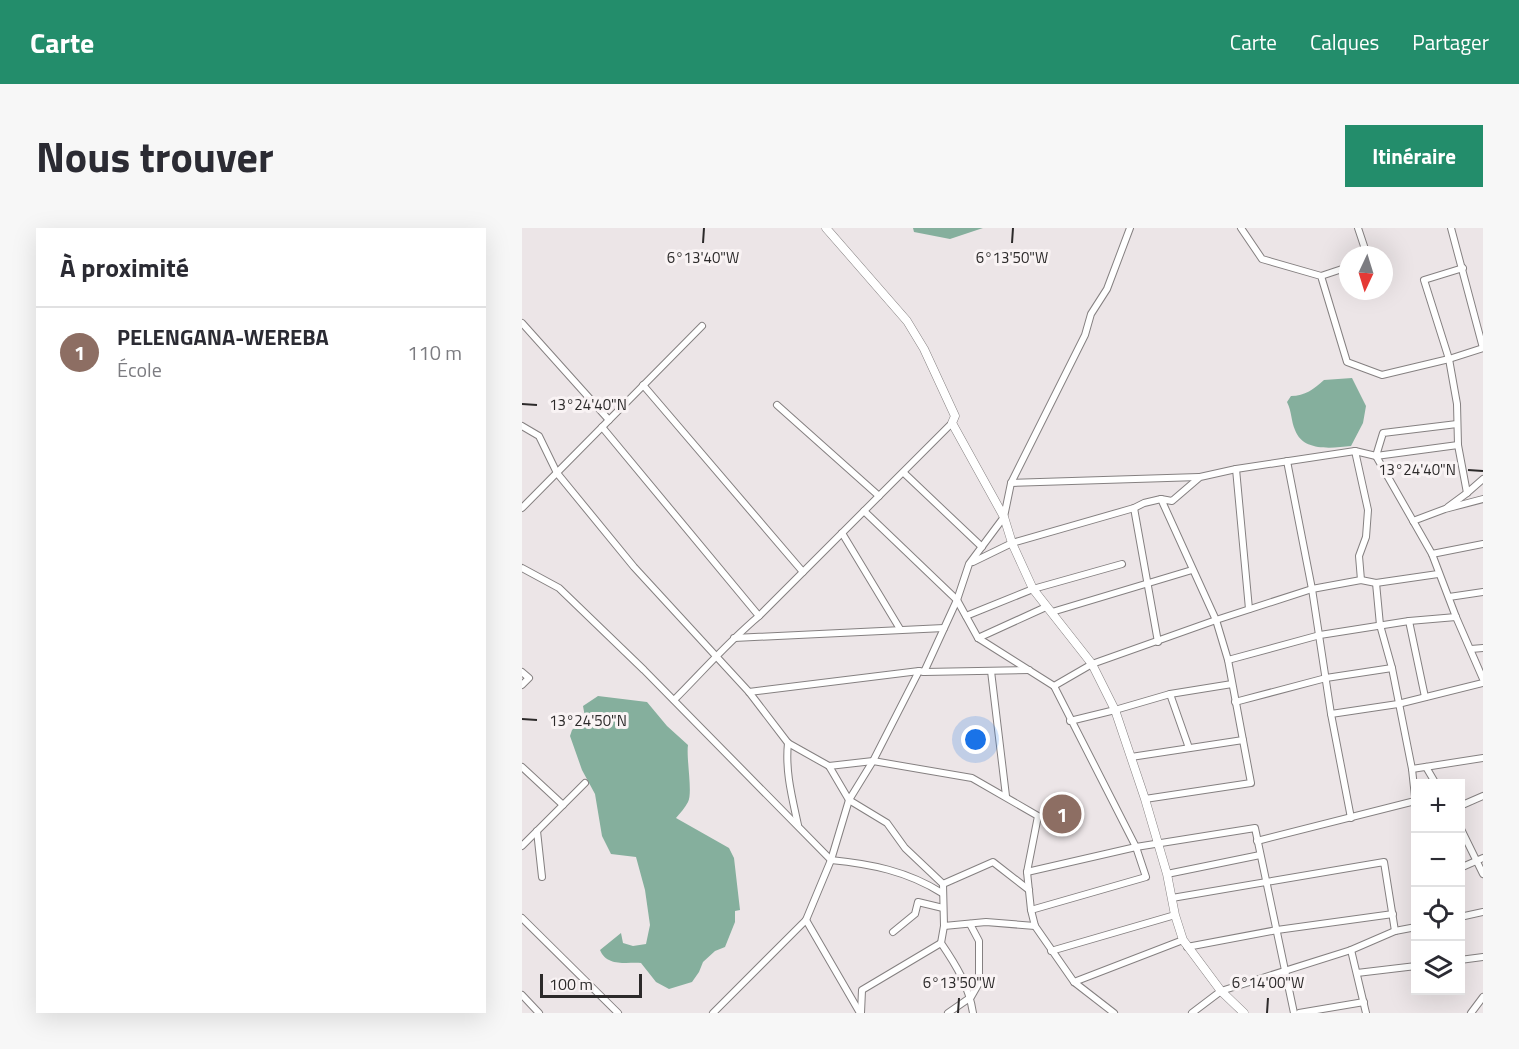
<!DOCTYPE html>
<html lang="fr">
<head>
<meta charset="utf-8">
<style>
  body { margin:0; font-family:"Titillium Web",sans-serif; background:#f7f7f7; color:#2b2b33 }
  .controls { position:absolute; right:18px; bottom:18px; display:grid; overflow:hidden; border-radius:0px; box-shadow:0 6px 24px #0002 }
  .controls button { width:54px; height:54px; display:grid; place-items:center; padding:0; border:0; border-bottom:2px solid #e1e1e2; background:#fff; color:#2b2b33; font:30px sans-serif }
  .compass { position:absolute; left:817px; top:18px; width:54px; height:54px; border-radius:50%; background:#fff; box-shadow:0 6px 24px #0002; rotate:184deg }
  .scale { position:absolute; left:18px; bottom:15px; width:102px; box-sizing:border-box; padding-left:6px; border:3px solid #2c2a2a; border-top:0; font-size:16px; line-height:21px; white-space:nowrap; color:#2c2a2a; -webkit-text-stroke:4px #f9f3f4; paint-order:stroke }
  .you { position:absolute; left:454px; top:512px; width:21px; height:21px; margin:-15px; border:4px solid #fff; border-radius:50%; background:#1a73e8; box-shadow:0 0 0 9px #1a73e833 }
  .badge { display:grid; place-items:center; width:39px; height:39px; border-radius:50%; background:#238d6b; color:#fff; font-size:20px; font-weight:700 }
  .pin { position:absolute; translate:-50% -50%; border:3px solid #fff; box-shadow:0 2px 6px #0006 }
  .list { margin:0; padding:0; list-style:none }
  h2 { display:flex; justify-content:space-between; align-items:center; height:78px; margin:0; padding:0 24px; font-size:26px }
  h2 small { font-size:20px; font-weight:400; color:#7c7c81 }
  .list li { display:grid; grid-template-columns:39px 1fr auto; gap:18px; align-items:center; box-sizing:border-box; height:90px; padding:0 24px; border-top:2px solid #e1e1e2 }
  .list b { display:block; font-size:22px; white-space:nowrap }
  .list p { margin:0; font-size:20px; white-space:nowrap; color:#7c7c81 }
  .list em { font-size:20px; font-style:normal; color:#7c7c81 }
  .icon { flex:none; width:33px; height:33px; fill:none; stroke:currentColor; stroke-width:2; stroke-linecap:round; stroke-linejoin:round }
  .map { position:relative; flex:none; width:961px; height:785px; overflow:hidden; border-radius:0px }
  header { display:flex; align-items:center; gap:36px; box-sizing:border-box; height:84px; padding:0 30px; background:#238d6b; color:#fff }
  header strong { font-size:28px }
  nav { display:flex; gap:33px; margin-inline-start:auto; font-size:21px }
  .intro { display:flex; align-items:center; justify-content:space-between; box-sizing:border-box; height:144px; padding:0 36px }
  h1 { margin:0; font-size:42px }
  .button { padding:15px 27px; border-radius:0px; background:#238d6b; color:#fff; font-size:21px; font-weight:700 }
  main { display:flex; gap:36px; padding:0 36px }
  aside { flex:1; background:#fff; border-radius:0px; box-shadow:0 6px 24px #0002 }
  .map>svg:first-child { display:block }
  .water { fill:#85af9d }
  .lines { fill:none; stroke-linecap:round; stroke-linejoin:round }
  .minor-casing { stroke:#858081; stroke-width:8 }
  .tertiary-casing { stroke:#858081; stroke-width:9 }
  .minor { stroke:#fff; stroke-width:6 }
  .tertiary { stroke:#fff; stroke-width:8 }
  .ticks { fill:none; stroke:#2c2a2a; stroke-width:2 }
  .ticks-label { font-size:15px; text-anchor:middle; fill:#2c2a2a; stroke:#f9f3f4; stroke-width:6; stroke-linejoin:round; paint-order:stroke }
</style>
</head>
<body>
<header>
<strong>Carte</strong>
<nav><a>Carte</a><a>Calques</a><a>Partager</a></nav>
</header>
<div class="intro"><h1>Nous trouver</h1><a class="button">Itinéraire</a></div>
<main>
<aside>
<h2>À proximité<small></small></h2>
<ul class="list">
<li><span class="badge" style="background:#8d6e63">1</span><div><b>PELENGANA-WEREBA</b><p>École</p></div><em>110 m</em></li>
</ul>
</aside>
<div class="map">
<svg width="961" height="785" viewBox="0 0 961 785">
  <rect width="100%" height="100%" fill="#ece5e7"/>
  <g class="water">
    <path d="M 391,0 L 461,0 L 428,11 L 392,4 Z"/>
    <path d="M 830,150 L 844,178 L 841,195 L 829,218 C 810,220 781,224 773,202 C 769,193 770,184 765,174 L 769,168 C 783,168 792,161 802,152 Z"/>
    <path d="M 76,468 L 125,474 L 145,498 L 166,517 C 164,530 171,565 166,574 C 163,580 158,585 154,590 L 207,620 L 212,630 L 218,682 L 213,683 L 213,694 L 203,719 L 193,723 L 181,734 L 177,744 L 170,754 L 147,761 L 134,754 L 119,735 C 104,734 85,739 78,722 L 99,705 L 101,715 L 111,718 L 124,716 L 128,697 L 123,662 L 114,629 L 89,626 L 80,608 L 73,566 L 60,542 L 48,508 L 50,502 L 63,489 L 61,478 Z"/>
  </g>
  <g class="lines">
    <g class="minor-casing">
      <g id="minor">
        <path d="M 719,0 L 740,31 L 799,48 L 825,134 L 860,147 L 927,131 L 961,120"/>
        <path d="M 836,0 L 845,27"/>
        <path d="M 929,0 L 961,120"/>
        <path d="M 941,40 L 902,52 L 927,131 L 935,176 L 936,217 L 945,265"/>
        <path d="M 799,48 L 826,39"/>
        <path d="M 0,95 L 87,192"/>
        <path d="M 121,157 L 281,344"/>
        <path d="M 255,177 L 357,268"/>
        <path d="M 935,196 L 861,205 L 854,228 L 910,326 L 934,389 L 961,451"/>
        <path d="M 0,198 L 17,208 L 35,245 L 112,339 L 227,464 L 266,515 L 307,538 L 327,572 L 365,595 L 383,620 L 421,656 L 422,698 L 419,715 C 434,737 447,758 451,785"/>
        <path d="M 80,199 L 237,388"/>
        <path d="M 833,223 L 846,282 L 844,309 L 837,328 L 839,352"/>
        <path d="M 765,233 L 790,361 L 809,486 L 829,590"/>
        <path d="M 714,241 L 727,381"/>
        <path d="M 382,245 L 460,319"/>
        <path d="M 489,255 L 677,249"/>
        <path d="M 926,279 L 945,265 L 961,251"/>
        <path d="M 0,280 L 180,98"/>
        <path d="M 612,280 L 636,414"/>
        <path d="M 342,283 L 435,372 L 456,410 L 532,458 L 614,619 L 624,649 L 509,682"/>
        <path d="M 891,293 L 923,281 L 961,271"/>
        <path d="M 320,305 L 378,401"/>
        <path d="M 910,326 L 961,316"/>
        <path d="M 451,334 L 490,315 L 612,280 L 622,275 L 639,271"/>
        <path d="M 0,340 L 37,360 L 122,442 L 309,632 C 349,636 385,643 420,665"/>
        <path d="M 854,355 L 858,397 L 870,440 L 890,541 L 894,578"/>
        <path d="M 927,369 L 961,364"/>
        <path d="M 530,384 L 670,342"/>
        <path d="M 444,388 L 511,361 L 600,336"/>
        <path d="M 887,393 L 903,469"/>
        <path d="M 212,410 L 422,400"/>
        <path d="M 456,410 L 524,379"/>
        <path d="M 949,421 L 961,420"/>
        <path d="M 706,432 L 798,407 L 887,393 L 934,389"/>
        <path d="M 469,443 L 484,568"/>
        <path d="M 0,444 L 7,450 L 0,457"/>
        <path d="M 402,444 L 507,442"/>
        <path d="M 532,458 L 570,436 L 694,392 L 790,361 L 839,352 L 854,355 L 916,346"/>
        <path d="M 227,464 L 397,443"/>
        <path d="M 648,466 L 667,520"/>
        <path d="M 152,472 C 180,444 206,414 237,388 L 430,195"/>
        <path d="M 713,474 L 804,450 L 870,440"/>
        <path d="M 809,486 L 876,476 L 961,455"/>
        <path d="M 548,493 L 593,482 L 648,466 L 710,456"/>
        <path d="M 266,515 C 263,543 270,569 276,597"/>
        <path d="M 609,529 L 721,512"/>
        <path d="M 307,538 L 351,533 L 450,550 L 516,588 L 505,644 L 509,682 L 513,698 L 552,754 L 592,785"/>
        <path d="M 0,539 L 41,577"/>
        <path d="M 904,539 L 914,556"/>
        <path d="M 890,541 L 961,530"/>
        <path d="M 623,571 L 729,555 L 706,432 L 694,392 L 639,271 L 650,273 L 678,249 L 714,241 L 833,223 L 854,228 L 936,217"/>
        <path d="M 938,578 L 961,568"/>
        <path d="M 938,599 L 961,646"/>
        <path d="M 15,603 L 20,649"/>
        <path d="M 735,613 L 893,573"/>
        <path d="M 0,618 L 63,555"/>
        <path d="M 938,640 L 961,630"/>
        <path d="M 505,644 L 614,619 L 733,600 L 772,785"/>
        <path d="M 645,646 L 738,627"/>
        <path d="M 421,656 L 471,634 L 507,662"/>
        <path d="M 650,670 L 862,634 L 873,703"/>
        <path d="M 938,689 L 961,684"/>
        <path d="M 0,690 L 96,785"/>
        <path d="M 284,692 L 338,785"/>
        <path d="M 422,698 L 464,694 L 513,698"/>
        <path d="M 371,704 L 393,686 L 396,674 L 421,680"/>
        <path d="M 665,719 L 755,702 L 871,686"/>
        <path d="M 829,722 L 844,785"/>
        <path d="M 529,723 L 653,687"/>
        <path d="M 938,732 L 961,729"/>
        <path d="M 835,745 L 894,738"/>
        <path d="M 552,754 L 661,712"/>
        <path d="M 0,767 L 17,785"/>
        <path d="M 191,785 L 284,692 L 309,632 L 327,572 L 351,533 L 397,443 L 402,444 L 435,372 L 447,336 L 482,289 L 489,255 L 563,107 L 569,86 L 585,61 L 608,0"/>
        <path d="M 339,785 L 340,762 L 419,715"/>
        <path d="M 426,785 L 449,769 L 457,755 L 457,713 L 448,696"/>
        <path d="M 670,785 L 699,763 L 829,722 L 873,703 L 894,699"/>
        <path d="M 777,785 L 842,774"/>
        <path d="M 949,785 L 961,769"/>
      </g>
    </g>
    <g class="tertiary-casing">
      <path id="tertiary" d="M 304,0 L 385,93 L 402,121 L 433,188 L 430,195 L 482,289 L 490,315 L 511,361 L 570,436 L 593,482 L 623,571 L 645,646 L 653,687 L 661,712 L 699,763 L 722,785"/>
    </g>
    <use href="#minor" class="minor"/>
    <use href="#tertiary" class="tertiary"/>
  </g>
  <path class="ticks" d="M 181,15 L 182,0M 490,15 L 491,0M 0,176 L 15,177M 946,242 L 961,243M 0,491 L 15,492M 436,785 L 437,770M 745,785 L 746,770"/>
  <g class="ticks-label">
    <text x="181" y="35">6°13'40"W</text>
    <text x="490" y="35">6°13'50"W</text>
    <text x="66" y="182">13°24'40"N</text>
    <text x="895" y="247">13°24'40"N</text>
    <text x="66" y="498">13°24'50"N</text>
    <text x="437" y="760">6°13'50"W</text>
    <text x="746" y="760">6°14'00"W</text>
  </g>
</svg>
<div class="controls">
<button>+</button>
<button>−</button>
<button><svg class="icon" aria-label="locate" viewBox="0 0 24 24"><circle cx="12" cy="12" r="6"/><path d="M12 2v4M12 18v4M2 12h4M18 12h4"/></svg></button>
<button><svg class="icon" aria-label="layers" viewBox="0 0 24 24"><path d="M12 4l9 5-9 5-9-5zM3 14l9 5 9-5"/></svg></button>
</div>
<svg class="compass" viewBox="-18 -18 36 36"><path d="M0-13l5 13h-10z" fill="#e53935"/><path d="M0 13l5-13h-10z" fill="#7c7c81"/></svg>
<div class="scale">100 m</div>
<div class="you"></div>
<div class="pin badge" style="left:540px;top:586px;background:#8d6e63">1</div>
</div>
</main>
</body>
</html>
